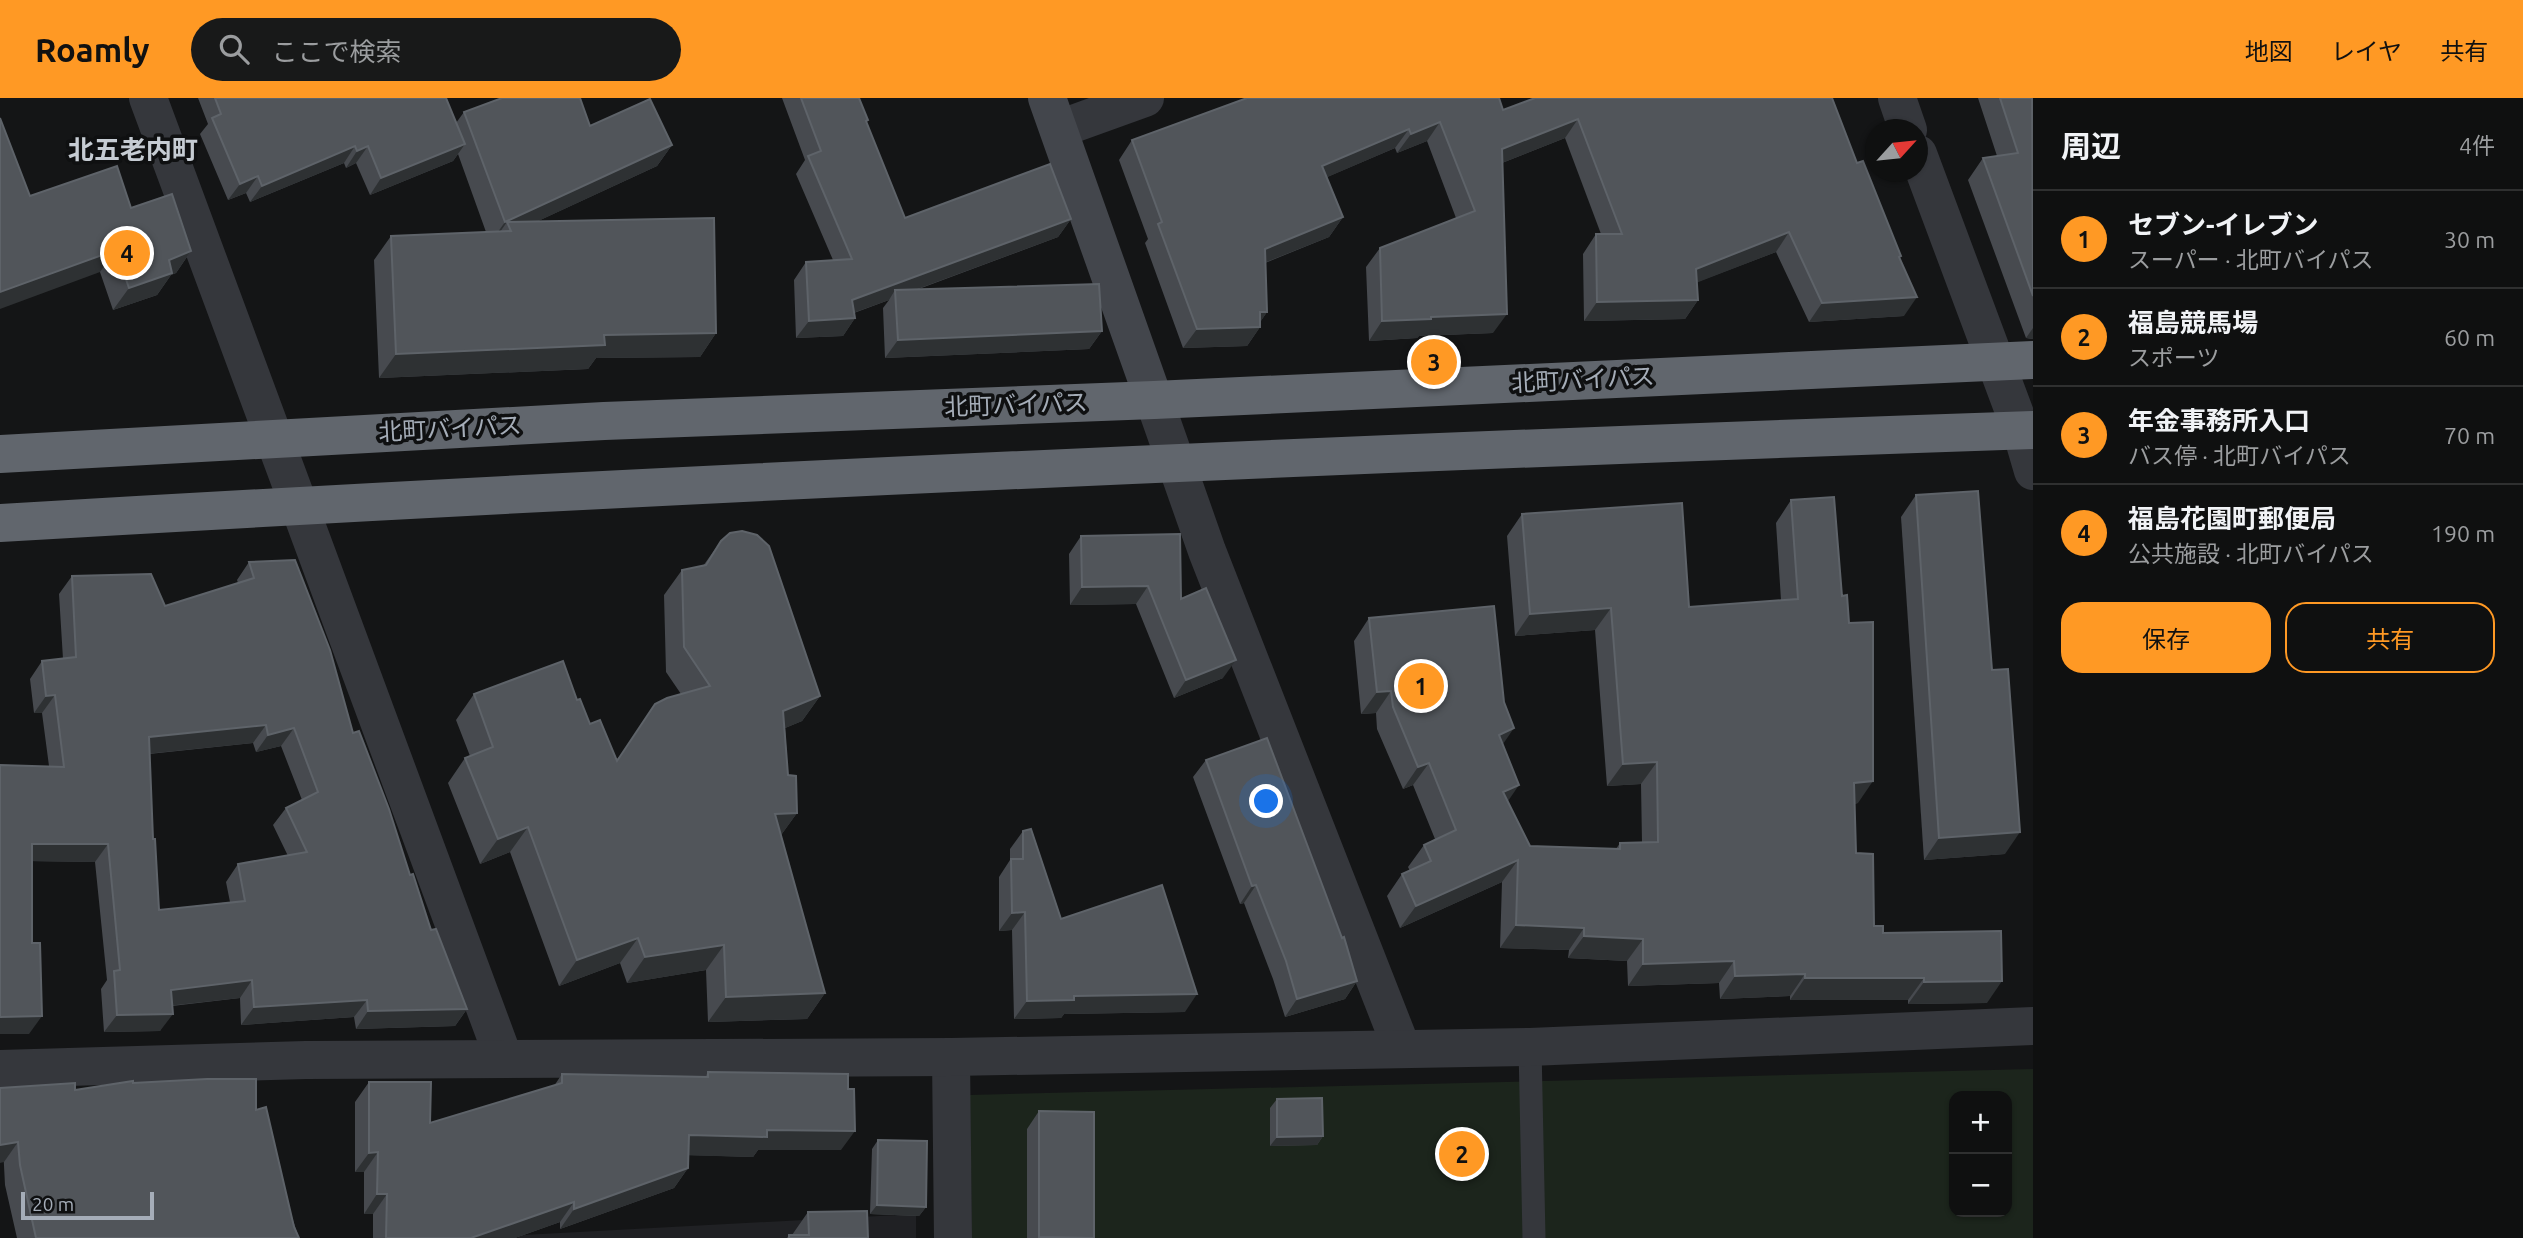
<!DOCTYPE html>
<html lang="ja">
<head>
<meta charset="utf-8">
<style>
  body { margin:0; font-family:Ubuntu,"Noto Sans JP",sans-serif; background:#181919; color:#f1f3f6 }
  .controls { position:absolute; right:21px; bottom:21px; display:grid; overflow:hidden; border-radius:14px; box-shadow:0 2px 5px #0004 }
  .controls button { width:63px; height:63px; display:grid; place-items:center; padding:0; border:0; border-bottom:2px solid #2f3030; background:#0f1010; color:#f1f3f6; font:35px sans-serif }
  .compass { position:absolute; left:1865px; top:21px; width:63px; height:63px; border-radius:50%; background:#0f1010; box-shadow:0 2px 5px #0004; rotate:63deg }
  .scale { position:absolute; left:21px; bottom:18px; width:133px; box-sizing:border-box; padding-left:7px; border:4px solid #a5adb8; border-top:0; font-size:19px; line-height:24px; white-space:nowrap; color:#a5adb8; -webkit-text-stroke:5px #0f1011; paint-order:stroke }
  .you { position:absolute; left:1267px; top:704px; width:24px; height:24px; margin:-18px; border:5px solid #fff; border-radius:50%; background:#1a73e8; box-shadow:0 0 0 10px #1a73e833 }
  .badge { display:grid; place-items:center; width:46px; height:46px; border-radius:50%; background:#ff9924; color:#111; font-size:23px; font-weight:700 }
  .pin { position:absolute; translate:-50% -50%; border:4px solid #fff; box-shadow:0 2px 7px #0006 }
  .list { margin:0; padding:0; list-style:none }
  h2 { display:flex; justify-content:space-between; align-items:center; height:91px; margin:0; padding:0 28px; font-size:30px }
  h2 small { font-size:23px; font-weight:400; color:#9b9d9f }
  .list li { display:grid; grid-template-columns:46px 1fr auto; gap:21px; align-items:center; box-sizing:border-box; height:98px; padding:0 28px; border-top:2px solid #2f3030 }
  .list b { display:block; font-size:26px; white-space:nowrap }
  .list p { margin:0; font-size:23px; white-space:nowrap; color:#9b9d9f }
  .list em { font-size:23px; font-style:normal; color:#9b9d9f }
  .actions { display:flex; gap:14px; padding:21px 28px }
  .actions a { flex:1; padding:16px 0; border:2px solid #ff9924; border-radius:21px; text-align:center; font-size:24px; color:#ff9924 }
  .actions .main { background:#ff9924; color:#111 }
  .icon { flex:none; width:38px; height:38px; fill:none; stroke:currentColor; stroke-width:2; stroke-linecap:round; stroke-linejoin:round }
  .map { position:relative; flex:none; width:2033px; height:1140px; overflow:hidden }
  header { display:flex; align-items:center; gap:42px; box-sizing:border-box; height:98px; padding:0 35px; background:#ff9924; color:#111 }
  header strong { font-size:33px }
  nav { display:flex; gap:38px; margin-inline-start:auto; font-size:24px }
  .search { width:490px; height:63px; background:#181919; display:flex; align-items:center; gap:18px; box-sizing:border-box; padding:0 24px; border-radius:38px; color:#9b9d9f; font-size:26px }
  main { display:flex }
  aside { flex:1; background:#0f1010 }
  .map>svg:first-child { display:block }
  .built { fill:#202124 }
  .pitch { fill:#1c251c; fill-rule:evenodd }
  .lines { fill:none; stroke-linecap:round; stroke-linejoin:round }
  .lane { stroke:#35373c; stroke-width:23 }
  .street { stroke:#35373c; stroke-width:38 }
  .secondary { stroke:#43464c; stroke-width:38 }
  .highway { stroke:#61666d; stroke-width:38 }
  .wall { fill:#474a4f; fill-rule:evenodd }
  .shaded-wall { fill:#2e3133 }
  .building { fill:#51555a; stroke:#5e6369; stroke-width:2; fill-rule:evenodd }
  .labels { text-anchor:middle; stroke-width:7; stroke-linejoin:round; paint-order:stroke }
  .street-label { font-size:24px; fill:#a5adb8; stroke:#0f1011 }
  .neighbourhood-label { font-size:26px; font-weight:bold; fill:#c6ccd3; stroke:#0f1011 }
</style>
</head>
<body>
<header>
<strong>Roamly</strong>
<div class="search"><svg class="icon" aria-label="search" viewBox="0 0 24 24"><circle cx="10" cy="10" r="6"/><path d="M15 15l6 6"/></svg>ここで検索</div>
<nav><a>地図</a><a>レイヤ</a><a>共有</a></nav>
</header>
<main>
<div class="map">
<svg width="2033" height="1140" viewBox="0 0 2033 1140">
  <rect width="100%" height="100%" fill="#141516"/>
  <path class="built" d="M 916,1116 L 916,1140 L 517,1140 L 523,1137 Z"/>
  <path class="pitch" d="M 2033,971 L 2033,1140 L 972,1140 L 970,997 ZM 1954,998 L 2007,998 L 2007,1114 L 1954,1114 Z"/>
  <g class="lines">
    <path class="lane" d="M 1530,949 L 1534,1140"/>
    <g class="street">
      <path d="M 148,0 L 504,961"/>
      <path d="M 1897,0 L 1908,32"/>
      <path d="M 1059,31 L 1145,0"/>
      <path d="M 1918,56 L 2021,332 L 2033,373"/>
      <path d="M 1154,302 L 1207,453 L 1402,951"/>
      <path d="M 951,959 L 953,1140"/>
      <path d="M 0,971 L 306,962 L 951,959 L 1530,949 L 2033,928"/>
    </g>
    <path class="secondary" d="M 1047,0 L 1154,302"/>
    <g class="highway">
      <path d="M 0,356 L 604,323 L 1154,302 L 2033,262"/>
      <path d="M 0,425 C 677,385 1355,355 2033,332"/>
    </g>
  </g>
  <g class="wall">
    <path d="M 198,0 L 446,0 L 456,25 L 464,14 L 590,28 L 672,47 L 657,68 L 538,123 L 716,235 L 700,259 L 596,260 L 588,271 L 379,280 L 374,162 L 391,138 L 486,134 L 458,56 L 453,63 L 370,97 L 356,65 L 346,70 L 344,65 L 250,104 L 246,95 L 228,102 L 200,36 L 208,26 Z"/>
    <path d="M 782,0 L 859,0 L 868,22 L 866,24 L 905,120 L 1071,121 L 1058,139 L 916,192 L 1102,233 L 1089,251 L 885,260 L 883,210 L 889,202 L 854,215 L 855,220 L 843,238 L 796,240 L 794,182 L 806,164 L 833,162 L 796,76 L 805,62 Z"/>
    <path d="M 1535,0 L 1857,65 L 1899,160 L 1904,218 L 1809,224 L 1776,154 L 1697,184 L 1698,202 L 1685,221 L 1584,223 L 1583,156 L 1596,136 L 1601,136 L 1565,40 L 1502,65 L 1493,235 L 1419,238 L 1417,240 L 1369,243 L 1366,169 L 1380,150 L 1456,120 L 1427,43 L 1397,55 L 1395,50 L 1327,79 L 1343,119 L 1329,139 L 1265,165 L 1267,214 L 1260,224 L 1260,229 L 1247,248 L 1183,250 L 1145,145 L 1148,141 L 1119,62 L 1132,42 L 1503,12 Z"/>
    <path d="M 1978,0 L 2033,0 L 2033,241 L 2026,240 L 1968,82 L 1983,60 L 1997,58 Z"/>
    <path d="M 30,98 L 131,110 L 191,153 L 176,175 L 171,177 L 157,197 L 113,212 L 100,174 Z"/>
    <path d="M 1916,397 L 2005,756 L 1924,762 L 1901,419 Z"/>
    <path d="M 1791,402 L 1858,705 L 1854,706 L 1856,755 L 1874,828 L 1883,835 L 1987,905 L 1908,906 L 1908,902 L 1790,902 L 1790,898 L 1720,901 L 1719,885 L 1628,888 L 1627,863 L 1568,860 L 1569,852 L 1500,850 L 1502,784 L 1400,830 L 1387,798 L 1402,776 L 1410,773 L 1408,769 L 1424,747 L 1435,741 L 1413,687 L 1403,691 L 1377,631 L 1376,615 L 1361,616 L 1354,543 L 1369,520 L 1503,646 L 1508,704 L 1530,748 L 1616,751 L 1620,745 L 1642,745 L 1641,686 L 1607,688 L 1595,532 L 1515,538 L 1507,438 L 1522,416 L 1689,509 L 1781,502 L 1776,425 Z"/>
    <path d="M 1081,438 L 1181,501 L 1223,580 L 1174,600 L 1136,506 L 1070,507 L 1069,456 Z"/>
    <path d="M 721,443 L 820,598 L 802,623 L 785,630 L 788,677 L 797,715 L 781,737 L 825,895 L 807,921 L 708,924 L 706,872 L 627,885 L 620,865 L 559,888 L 510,754 L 480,766 L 448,685 L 465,660 L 470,658 L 456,622 L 474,596 L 577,602 L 590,626 L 616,662 L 681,596 L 666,574 L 664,497 L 682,472 L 703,468 Z"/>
    <path d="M 249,464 L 353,635 L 431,832 L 467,911 L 455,928 L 356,931 L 354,919 L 241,927 L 240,900 L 172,908 L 160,933 L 104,934 L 101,891 L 107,882 L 95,764 L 32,763 L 29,936 L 0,936 L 49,668 L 42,615 L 34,615 L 30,581 L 42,563 L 63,561 L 59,496 L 72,478 L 165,508 L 238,485 L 237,482 ZM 253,645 L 256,654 L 281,648 L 302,702 L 286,710 L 273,727 L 288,758 L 238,766 L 226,784 L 230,804 L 159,812 L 153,741 L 149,656 Z"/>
    <path d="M 1206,662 L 1357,883 L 1345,901 L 1285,919 L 1273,881 L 1244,805 L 1240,806 L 1193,679 Z"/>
    <path d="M 1023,733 L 1061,821 L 1185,914 L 1064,916 L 1061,920 L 1014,921 L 1012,832 L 999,833 L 999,779 L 1010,762 L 1010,751 Z"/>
    <path d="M 708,974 L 841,1052 L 758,1052 L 753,1059 L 689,1057 L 688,1070 L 674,1090 L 560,1131 L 560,1124 L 515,1140 L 373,1140 L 373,1116 L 364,1116 L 364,1074 L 355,1074 L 355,1004 L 369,984 L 430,1025 L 554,988 L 562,976 L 705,979 Z"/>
    <path d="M 133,985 L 256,1012 L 299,1140 L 17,1140 L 5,1087 L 0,990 L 75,992 Z"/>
    <path d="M 1277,1001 L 1323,1038 L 1317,1047 L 1270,1048 L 1270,1010 Z"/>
    <path d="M 1039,1013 L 1094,1140 L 1027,1140 L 1027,1031 Z"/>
    <path d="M 878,1042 L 926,1109 L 919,1118 L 870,1116 L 872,1051 Z"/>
    <path d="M 808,1114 L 868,1140 L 787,1140 L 789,1137 L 792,1137 Z"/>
  </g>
  <g class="shaded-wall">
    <path d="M 1578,21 L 1565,40 L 1489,70 L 1502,51 Z"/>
    <path d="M 1440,24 L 1427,43 L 1397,55 L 1411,36 Z"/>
    <path d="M 1409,31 L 1395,50 L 1309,87 L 1322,68 Z"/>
    <path d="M 465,46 L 453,63 L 370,97 L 381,80 Z"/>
    <path d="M 672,47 L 657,68 L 508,137 L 511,133 L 507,124 L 493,144 L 490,145 L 505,124 Z"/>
    <path d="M 355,48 L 344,65 L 250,104 L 262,88 Z"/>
    <path d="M 368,48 L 356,65 L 346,70 L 357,53 Z"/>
    <path d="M 258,78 L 246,95 L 228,102 L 240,86 Z"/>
    <path d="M 1343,119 L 1329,139 L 1251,170 L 1265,151 Z"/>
    <path d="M 1071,121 L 1058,139 L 896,199 L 895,192 L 889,202 L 839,220 L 852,202 Z"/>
    <path d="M 1789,134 L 1776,154 L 1683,190 L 1696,171 Z"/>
    <path d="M 116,152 L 100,174 L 0,211 L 0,194 Z"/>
    <path d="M 191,153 L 176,175 L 171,177 L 157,197 L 113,212 L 129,190 L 169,162 Z"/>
    <path d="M 1917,199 L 1904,218 L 1809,224 L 1822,205 Z"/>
    <path d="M 1698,202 L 1685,221 L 1584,223 L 1597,204 Z"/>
    <path d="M 1260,214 L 1267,214 L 1257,229 L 1260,229 L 1247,248 L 1183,250 L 1197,231 Z"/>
    <path d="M 1507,216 L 1493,235 L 1419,238 L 1417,240 L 1369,243 L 1382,223 L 1431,219 Z"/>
    <path d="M 855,220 L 843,238 L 796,240 L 809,223 Z"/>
    <path d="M 2033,230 L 2033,241 L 2026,240 Z"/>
    <path d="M 1102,233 L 1089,251 L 885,260 L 898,242 Z"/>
    <path d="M 716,235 L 700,259 L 596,260 L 588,271 L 379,280 L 396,256 L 604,237 Z"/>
    <path d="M 1148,488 L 1136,506 L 1070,507 L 1082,489 Z"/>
    <path d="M 1611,510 L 1595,532 L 1515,538 L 1530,516 Z"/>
    <path d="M 1236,562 L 1223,580 L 1174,600 L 1186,582 Z"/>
    <path d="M 1391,593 L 1376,615 L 1361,616 L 1377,594 Z"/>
    <path d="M 55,597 L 42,615 L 34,615 L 46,598 Z"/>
    <path d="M 820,598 L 802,623 L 766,638 L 783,613 Z"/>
    <path d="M 266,627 L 253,645 L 136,657 L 149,639 Z"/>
    <path d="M 294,630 L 281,648 L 256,654 L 268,637 Z"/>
    <path d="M 1514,630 L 1499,652 L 1499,637 Z"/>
    <path d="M 1657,664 L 1641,686 L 1607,688 L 1623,666 Z"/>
    <path d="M 1429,665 L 1413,687 L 1403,691 L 1418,669 Z"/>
    <path d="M 1873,683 L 1858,705 L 1838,707 L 1854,685 Z"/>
    <path d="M 1519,687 L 1504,709 L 1503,694 Z"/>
    <path d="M 797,715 L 779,740 L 775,716 Z"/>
    <path d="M 528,729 L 510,754 L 480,766 L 498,741 Z"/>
    <path d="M 2020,734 L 2005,756 L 1924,762 L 1939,740 Z"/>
    <path d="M 32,746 L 108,746 L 95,764 L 20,763 Z"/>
    <path d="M 1518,762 L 1502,784 L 1400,830 L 1416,808 Z"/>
    <path d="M 1256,787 L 1244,805 L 1240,806 L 1252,788 Z"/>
    <path d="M 1025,814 L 1012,832 L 999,833 L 1012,815 Z"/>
    <path d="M 1516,827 L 1584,830 L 1569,852 L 1500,850 Z"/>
    <path d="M 1584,838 L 1643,841 L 1627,863 L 1568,860 Z"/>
    <path d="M 638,840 L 620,865 L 559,888 L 577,862 Z"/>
    <path d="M 724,847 L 706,872 L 627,885 L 645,859 Z"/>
    <path d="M 1734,863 L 1719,885 L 1628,888 L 1643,866 Z"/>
    <path d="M 1805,876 L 1790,898 L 1720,901 L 1735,878 Z"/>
    <path d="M 1805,880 L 1924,880 L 1908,902 L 1790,902 Z"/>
    <path d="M 252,882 L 240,900 L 158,909 L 171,892 Z"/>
    <path d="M 1357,883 L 1345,901 L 1285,919 L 1297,901 Z"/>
    <path d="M 2002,883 L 1987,905 L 1908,906 L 1924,884 Z"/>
    <path d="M 825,895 L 807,921 L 708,924 L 726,899 Z"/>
    <path d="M 1197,896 L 1185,914 L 1064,916 L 1061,920 L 1014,921 L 1027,903 L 1074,898 Z"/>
    <path d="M 367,902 L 354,919 L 241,927 L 254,909 Z"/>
    <path d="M 467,911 L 455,928 L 356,931 L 368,913 Z"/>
    <path d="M 173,916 L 160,933 L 104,934 L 117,917 Z"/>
    <path d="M 42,918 L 29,936 L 0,936 L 0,919 Z"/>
    <path d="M 767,1032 L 855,1033 L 841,1052 L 758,1052 L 753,1059 L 676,1057 L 689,1037 Z"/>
    <path d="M 1323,1038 L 1317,1047 L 1270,1048 L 1277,1039 Z"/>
    <path d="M 18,1044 L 4,1064 L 0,1065 L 0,1047 Z"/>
    <path d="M 378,1054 L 364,1074 L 355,1074 L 369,1055 Z"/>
    <path d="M 688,1070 L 674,1090 L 560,1131 L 574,1111 Z"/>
    <path d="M 377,1096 L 387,1096 L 373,1116 L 364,1116 Z"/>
    <path d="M 574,1104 L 560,1124 L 515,1140 L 471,1140 Z"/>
    <path d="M 877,1107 L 926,1109 L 919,1118 L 870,1116 Z"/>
  </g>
  <g class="building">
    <path d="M 215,0 L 446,0 L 465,46 L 381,80 L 368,48 L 357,53 L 355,48 L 262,88 L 258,78 L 240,86 L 212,20 L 221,16 Z"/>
    <path d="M 502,0 L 580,0 L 590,28 L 650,1 L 672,47 L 505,124 L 464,14 Z"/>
    <path d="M 801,0 L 859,0 L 868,22 L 866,23 L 905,120 L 1050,66 L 1071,121 L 852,202 L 855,220 L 809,223 L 806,164 L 852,161 L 808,58 L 821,53 Z"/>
    <path d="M 1247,0 L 1499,0 L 1503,12 L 1535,0 L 1832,0 L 1857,65 L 1863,63 L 1901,158 L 1899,159 L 1917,199 L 1822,205 L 1789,134 L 1696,171 L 1698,202 L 1597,204 L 1596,136 L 1622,136 L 1578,21 L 1502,51 L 1507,216 L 1431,219 L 1431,221 L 1382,223 L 1380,150 L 1475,113 L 1440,24 L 1411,36 L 1409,31 L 1322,68 L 1343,119 L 1265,151 L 1267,214 L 1260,214 L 1260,229 L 1197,231 L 1158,126 L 1162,124 L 1132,42 Z"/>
    <path d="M 2000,0 L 2032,0 L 2033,198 L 1983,60 L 2018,55 Z"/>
    <path d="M 0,20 L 30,98 L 117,68 L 131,110 L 172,96 L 191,153 L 169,162 L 172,175 L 129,190 L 116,152 L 0,194 Z"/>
    <path d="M 714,120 L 716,235 L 604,237 L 605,247 L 396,256 L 391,138 L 511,133 L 507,124 Z"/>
    <path d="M 1099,186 L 1102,233 L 898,242 L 895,192 Z"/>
    <path d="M 1978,393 L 1992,572 L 2008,571 L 2020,734 L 1939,740 L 1916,397 Z"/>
    <path d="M 1834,399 L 1842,498 L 1847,497 L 1849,525 L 1873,524 L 1873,683 L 1854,685 L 1856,755 L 1873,756 L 1874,828 L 1883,828 L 1883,835 L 2001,833 L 2002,883 L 1924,884 L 1924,880 L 1805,880 L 1805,876 L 1735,878 L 1734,863 L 1643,866 L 1643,841 L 1584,838 L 1584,830 L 1516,827 L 1518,762 L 1416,808 L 1402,776 L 1431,763 L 1424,747 L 1456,732 L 1429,665 L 1418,669 L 1393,609 L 1391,593 L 1377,594 L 1369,520 L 1494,508 L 1504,604 L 1514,630 L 1499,637 L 1519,687 L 1503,694 L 1530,748 L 1620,751 L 1620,745 L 1658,744 L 1657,664 L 1623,666 L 1611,510 L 1530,516 L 1522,416 L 1682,405 L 1689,509 L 1798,501 L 1791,402 Z"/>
    <path d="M 742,433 L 757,437 L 769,448 L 820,598 L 783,613 L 788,677 L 796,678 L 797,715 L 775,716 L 825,895 L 726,899 L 724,847 L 645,859 L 638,840 L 577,862 L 528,729 L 498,741 L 465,660 L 493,649 L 474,596 L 563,563 L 577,602 L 580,601 L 590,626 L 600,622 L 617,663 L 655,606 L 667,600 L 710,588 L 684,549 L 682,472 L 706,467 L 721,443 L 730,435 Z"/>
    <path d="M 1180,436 L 1181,501 L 1206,490 L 1236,562 L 1186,582 L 1148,488 L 1082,489 L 1081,438 Z"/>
    <path d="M 295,462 L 330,552 L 353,635 L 359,633 L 389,711 L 410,777 L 413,776 L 431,832 L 436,831 L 467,911 L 368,913 L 367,902 L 254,909 L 252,882 L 171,892 L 173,916 L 117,917 L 114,873 L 120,872 L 108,746 L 32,746 L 32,845 L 40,845 L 42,918 L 0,919 L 0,667 L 64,669 L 55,597 L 46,598 L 42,563 L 76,559 L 72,478 L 151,476 L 165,508 L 254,480 L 249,464 ZM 266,627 L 268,637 L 294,630 L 318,694 L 286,710 L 307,754 L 238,766 L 245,803 L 159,812 L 155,741 L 153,741 L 149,639 Z"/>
    <path d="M 1267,640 L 1326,797 L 1342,840 L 1344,839 L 1357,883 L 1297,901 L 1286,863 L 1256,787 L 1252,788 L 1206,662 Z"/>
    <path d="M 1031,731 L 1061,821 L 1162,787 L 1197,896 L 1074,898 L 1074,902 L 1027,903 L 1025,814 L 1012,815 L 1011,761 L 1023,761 L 1023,733 Z"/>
    <path d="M 708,974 L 848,976 L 848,991 L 854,991 L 855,1033 L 767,1032 L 767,1039 L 689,1037 L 688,1070 L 574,1111 L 574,1104 L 471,1140 L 386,1140 L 387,1096 L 377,1096 L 378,1054 L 369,1055 L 369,984 L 431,984 L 430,1025 L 562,985 L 562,976 L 708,979 Z"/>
    <path d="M 207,981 L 256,981 L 256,1012 L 266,1009 L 294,1129 L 299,1140 L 36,1140 L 20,1067 L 18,1044 L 0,1047 L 0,990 L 75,985 L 75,992 L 133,983 L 133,985 Z"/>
    <path d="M 1322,1000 L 1323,1038 L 1277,1039 L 1277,1001 Z"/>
    <path d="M 1039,1013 L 1094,1014 L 1094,1140 L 1039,1139 Z"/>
    <path d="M 878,1042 L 927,1043 L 926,1109 L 877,1107 Z"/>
    <path d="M 867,1113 L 868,1140 L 789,1140 L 789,1137 L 809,1137 L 808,1114 Z"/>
  </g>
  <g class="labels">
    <g class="street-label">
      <text transform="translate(1583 282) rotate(-3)" y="8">北町バイパス</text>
      <text transform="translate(1016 307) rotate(-2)" y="8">北町バイパス</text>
      <text transform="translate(450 331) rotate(-3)" y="8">北町バイパス</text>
    </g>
    <g class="neighbourhood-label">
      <text x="133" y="61">北五老内町</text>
    </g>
  </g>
</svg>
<div class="controls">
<button>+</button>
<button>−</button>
</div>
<svg class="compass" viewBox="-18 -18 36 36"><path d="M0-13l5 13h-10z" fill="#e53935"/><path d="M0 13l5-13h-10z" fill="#9b9d9f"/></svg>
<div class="scale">20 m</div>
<div class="you"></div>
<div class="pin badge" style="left:1421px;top:588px">1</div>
<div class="pin badge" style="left:1462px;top:1056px">2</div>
<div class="pin badge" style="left:1434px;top:264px">3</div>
<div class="pin badge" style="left:127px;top:155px">4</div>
</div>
<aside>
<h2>周辺<small>4件</small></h2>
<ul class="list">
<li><span class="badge">1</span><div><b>セブン-イレブン</b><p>スーパー · 北町バイパス</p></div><em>30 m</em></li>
<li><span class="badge">2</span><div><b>福島競馬場</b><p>スポーツ</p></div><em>60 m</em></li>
<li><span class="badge">3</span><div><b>年金事務所入口</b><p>バス停 · 北町バイパス</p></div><em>70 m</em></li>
<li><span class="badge">4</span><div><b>福島花園町郵便局</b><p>公共施設 · 北町バイパス</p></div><em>190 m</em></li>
</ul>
<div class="actions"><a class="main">保存</a><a>共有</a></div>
</aside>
</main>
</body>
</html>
